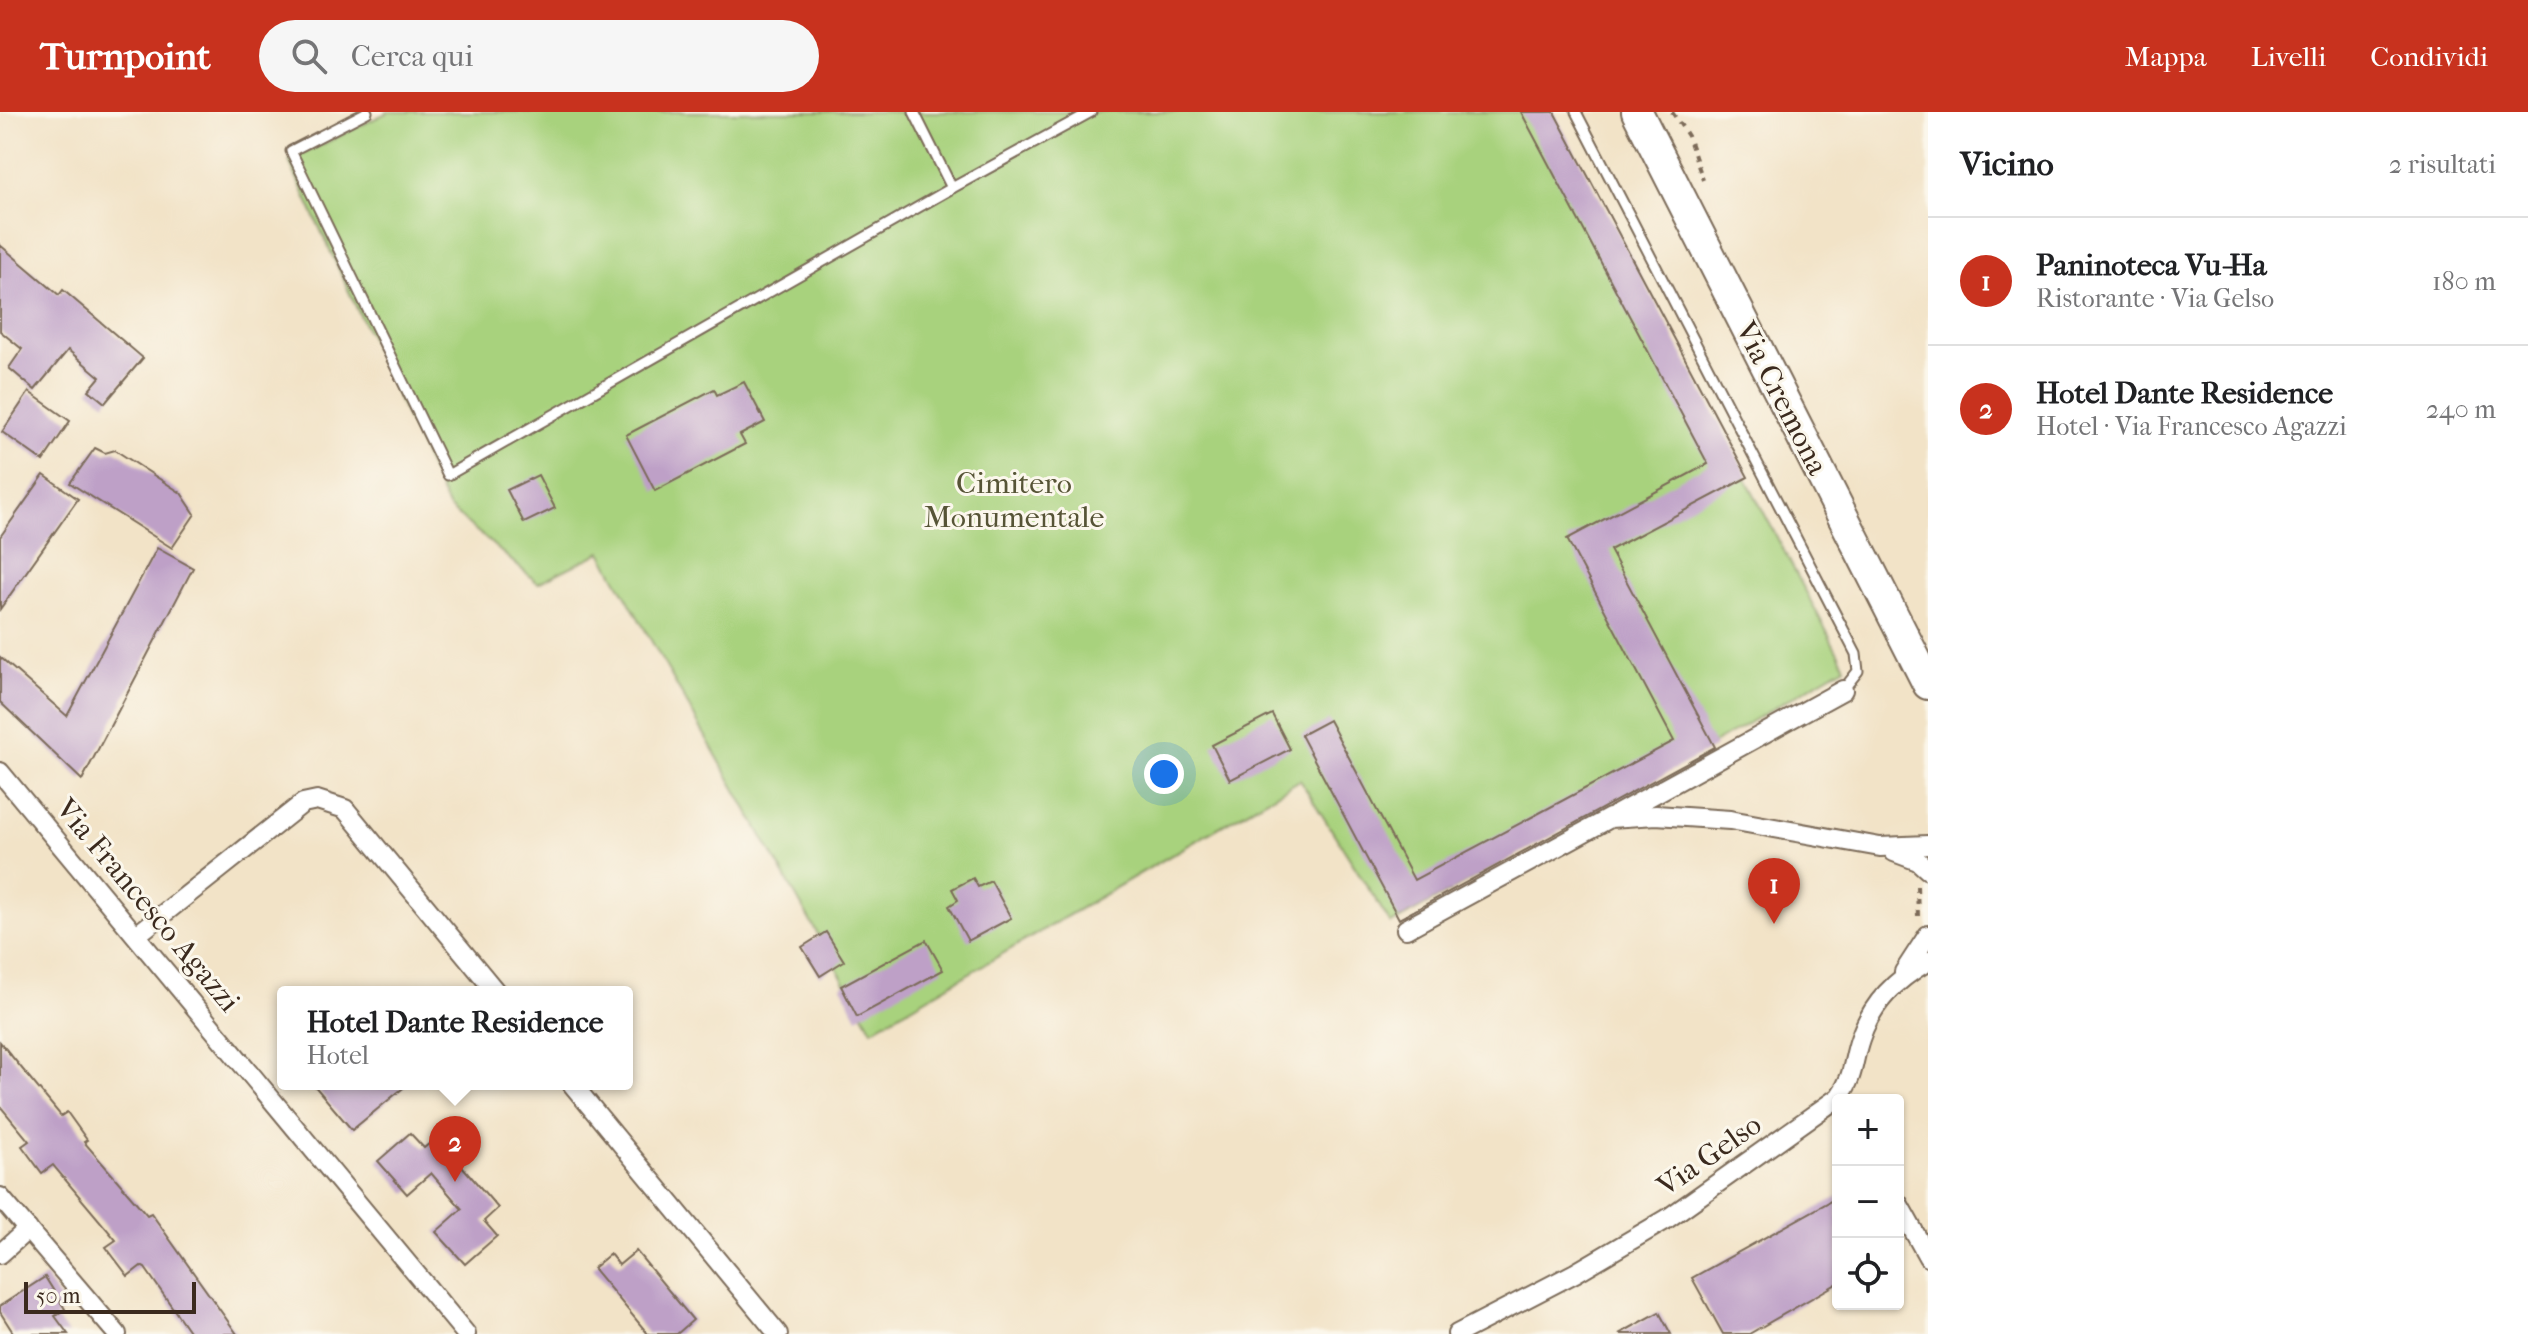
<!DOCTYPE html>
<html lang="it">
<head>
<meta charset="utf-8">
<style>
  body { margin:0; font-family:"IM FELL French Canon",serif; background:#f6f6f6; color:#202124 }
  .controls { position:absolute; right:24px; bottom:24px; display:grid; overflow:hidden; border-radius:8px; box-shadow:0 2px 6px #0004 }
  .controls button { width:72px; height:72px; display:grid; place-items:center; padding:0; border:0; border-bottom:2px solid #e0e0e0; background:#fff; color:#202124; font:40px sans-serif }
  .scale { position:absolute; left:24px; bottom:20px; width:172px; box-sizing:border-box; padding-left:8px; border:4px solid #3b2a1e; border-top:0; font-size:22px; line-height:28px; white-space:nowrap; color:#3b2a1e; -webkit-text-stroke:6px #fbf7ec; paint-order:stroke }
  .you { position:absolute; left:1164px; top:662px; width:28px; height:28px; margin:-20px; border:6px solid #fff; border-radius:50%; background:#1a73e8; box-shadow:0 0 0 12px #1a73e833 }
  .badge { display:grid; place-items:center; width:52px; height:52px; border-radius:50%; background:#c8321e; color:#fff; font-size:26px; font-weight:700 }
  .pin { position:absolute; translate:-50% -66px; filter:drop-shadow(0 2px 4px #0008) }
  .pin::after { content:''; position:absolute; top:42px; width:28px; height:24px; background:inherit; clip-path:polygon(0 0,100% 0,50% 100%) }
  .popup { position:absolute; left:277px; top:874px; width:356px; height:104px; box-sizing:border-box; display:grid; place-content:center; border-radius:8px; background:#fff; filter:drop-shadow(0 2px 6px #0005); font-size:26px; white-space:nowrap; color:#757577 }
  .popup b { font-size:30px; color:#202124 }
  .popup::after { content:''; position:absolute; left:50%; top:100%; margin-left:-16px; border:16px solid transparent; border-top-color:#fff }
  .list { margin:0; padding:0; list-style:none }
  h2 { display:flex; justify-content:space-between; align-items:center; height:104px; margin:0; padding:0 32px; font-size:34px }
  h2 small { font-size:26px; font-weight:400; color:#757577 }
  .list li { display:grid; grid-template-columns:52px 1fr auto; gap:24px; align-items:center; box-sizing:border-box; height:128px; padding:0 32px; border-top:2px solid #e0e0e0 }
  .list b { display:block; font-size:30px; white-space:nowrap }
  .list p { margin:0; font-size:26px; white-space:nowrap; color:#757577 }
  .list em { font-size:26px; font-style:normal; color:#757577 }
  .icon { flex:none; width:44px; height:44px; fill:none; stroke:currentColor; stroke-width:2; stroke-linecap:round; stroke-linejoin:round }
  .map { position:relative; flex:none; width:1928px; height:1222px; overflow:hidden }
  header { display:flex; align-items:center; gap:48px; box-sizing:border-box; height:112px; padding:0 40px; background:#c8321e; color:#fff }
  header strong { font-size:38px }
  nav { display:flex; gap:44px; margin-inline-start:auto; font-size:28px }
  .search { width:560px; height:72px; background:#f6f6f6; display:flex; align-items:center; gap:20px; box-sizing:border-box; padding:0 28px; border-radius:44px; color:#757577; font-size:30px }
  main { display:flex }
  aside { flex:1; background:#fff }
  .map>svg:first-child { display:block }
  .green { fill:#a8d27d; stroke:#727e4e; stroke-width:2 }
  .building { fill:#bea0c7 }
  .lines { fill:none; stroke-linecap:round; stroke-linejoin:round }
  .service-casing { stroke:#7b6b59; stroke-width:13 }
  .minor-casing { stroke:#7b6b59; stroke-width:22 }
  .primary-casing { stroke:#7b6b59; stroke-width:34 }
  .path { stroke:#7b6b59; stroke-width:4; stroke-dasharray:6 6; stroke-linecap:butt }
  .service { stroke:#fff; stroke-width:9 }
  .minor { stroke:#fff; stroke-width:18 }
  .primary { stroke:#fff; stroke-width:30 }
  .labels { text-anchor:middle; stroke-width:6; stroke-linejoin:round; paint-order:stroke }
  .street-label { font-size:30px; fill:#3b2a1e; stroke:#fbf7ec }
  .park-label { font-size:30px; fill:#565436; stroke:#fbf7ec }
</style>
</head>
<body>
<header>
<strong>Turnpoint</strong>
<div class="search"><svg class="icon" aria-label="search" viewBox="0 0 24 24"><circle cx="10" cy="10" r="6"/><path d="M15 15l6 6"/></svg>Cerca qui</div>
<nav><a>Mappa</a><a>Livelli</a><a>Condividi</a></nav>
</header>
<main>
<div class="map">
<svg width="1928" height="1222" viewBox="0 0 1928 1222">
  <rect width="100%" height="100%" fill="#fbf7ec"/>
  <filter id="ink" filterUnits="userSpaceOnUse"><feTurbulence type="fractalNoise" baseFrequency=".0125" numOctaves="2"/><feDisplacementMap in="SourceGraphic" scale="16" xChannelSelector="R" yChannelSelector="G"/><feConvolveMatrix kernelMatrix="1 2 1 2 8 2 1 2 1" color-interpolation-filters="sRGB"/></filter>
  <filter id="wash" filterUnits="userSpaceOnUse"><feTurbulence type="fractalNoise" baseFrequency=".006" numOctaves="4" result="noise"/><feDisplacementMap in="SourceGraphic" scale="32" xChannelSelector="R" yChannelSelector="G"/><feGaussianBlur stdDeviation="1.8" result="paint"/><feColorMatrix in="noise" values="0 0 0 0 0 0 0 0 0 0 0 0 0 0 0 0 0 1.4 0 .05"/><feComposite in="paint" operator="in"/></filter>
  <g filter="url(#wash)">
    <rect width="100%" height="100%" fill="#f2e3c7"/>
    <path class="green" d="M 388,0 L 1542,0 L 1744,363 L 1845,554 L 1703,638 L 1391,812 L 1300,668 L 872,918 L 601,440 L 538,471 L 448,395 L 289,49 Z"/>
    <g id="blocks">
      <g class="building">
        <path d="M 1521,0 L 1554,0 L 1748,365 L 1610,438 L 1715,635 L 1399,807 L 1301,623 L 1329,608 L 1414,768 L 1674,629 L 1567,427 L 1708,352 Z"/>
        <path d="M 0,133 L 59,183 L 63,178 L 143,246 L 105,291 L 89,278 L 100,265 L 68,238 L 35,278 L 9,256 L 22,237 L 0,219 Z"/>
        <path d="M 744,270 L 765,310 L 740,323 L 745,332 L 655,379 L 626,323 L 714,277 L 717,283 Z"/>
        <path d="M 29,280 L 70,309 L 43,349 L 2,320 Z"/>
        <path d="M 95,336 L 105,341 L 115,338 L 181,381 L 195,402 L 172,436 L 70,371 Z"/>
        <path d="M 44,363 L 78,387 L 0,497 L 0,425 Z"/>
        <path d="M 538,363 L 555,396 L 524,411 L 507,378 Z"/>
        <path d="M 157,436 L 193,456 L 82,668 L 0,590 L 0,545 L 67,604 Z"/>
        <path d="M 1272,602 L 1290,637 L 1230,668 L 1212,633 Z"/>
        <path d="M 973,766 L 978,775 L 991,769 L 1011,806 L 968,829 L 949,794 L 958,788 L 952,777 Z"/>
        <path d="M 826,820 L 844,849 L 820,864 L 802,835 Z"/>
        <path d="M 926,828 L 943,858 L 857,905 L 841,874 Z"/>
        <path d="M 0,930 L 61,1004 L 67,1000 L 87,1028 L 84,1030 L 147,1103 L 151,1101 L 237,1222 L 191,1222 L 145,1156 L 141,1154 L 128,1164 L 106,1135 L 116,1128 L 53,1053 L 42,1061 L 22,1034 L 29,1029 L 0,994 Z"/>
        <path d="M 313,972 L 408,972 L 352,1018 Z"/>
        <path d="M 410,1021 L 424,1036 L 437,1025 L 498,1096 L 484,1109 L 497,1124 L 465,1152 L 436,1120 L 462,1097 L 431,1061 L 407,1082 L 378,1049 Z"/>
        <path d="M 1838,1085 L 1838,1171 L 1749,1222 L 1723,1222 L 1692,1166 Z"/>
        <path d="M 636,1139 L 693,1208 L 677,1222 L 648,1222 L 593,1156 L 610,1142 L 619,1153 Z"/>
        <path d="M 45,1165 L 65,1197 L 55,1204 L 68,1222 L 14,1222 L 0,1200 L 0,1194 Z"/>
        <path d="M 1659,1200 L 1671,1222 L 1619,1222 Z"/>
      </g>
    </g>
  </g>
  <g filter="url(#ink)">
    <use href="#blocks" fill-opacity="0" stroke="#7b6b59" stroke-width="2"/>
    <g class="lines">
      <g class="service-casing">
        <g id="service">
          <path d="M 367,0 L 291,39 L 448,363 L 952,76 L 914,0"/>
          <path d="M 1576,0 L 1856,542 L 1858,559 L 1843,578"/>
          <path d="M 952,76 L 1091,0"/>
        </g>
      </g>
      <g class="minor-casing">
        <g id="minor">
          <path d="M 0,660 L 466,1222"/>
          <path d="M 1616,703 L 1843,578"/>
          <path d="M 1894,740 L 1918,749 L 1928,758"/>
          <path d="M 1406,817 L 1610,706 L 1656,703 L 1730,708 L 1880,735 L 1928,733"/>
          <path d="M 138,822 L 303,691 L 317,688 L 345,697 L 496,880"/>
          <path d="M 1904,860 L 1928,823"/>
          <path d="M 572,972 L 778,1222"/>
          <path d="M 0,1085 L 117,1222"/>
          <path d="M 1898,1091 L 1928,1145"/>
          <path d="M 0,1142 L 28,1117"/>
          <path d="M 1457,1222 L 1575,1161 L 1667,1107 L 1839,985 C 1855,963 1852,950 1860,927 C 1872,890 1896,868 1928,849"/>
        </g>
      </g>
      <g class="primary-casing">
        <path id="primary" d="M 1637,0 L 1928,572"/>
      </g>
      <g class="path">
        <path d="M 1672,0 L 1688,24 L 1703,68"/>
        <path d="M 1917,774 L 1918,805"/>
      </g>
      <use href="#service" class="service"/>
      <use href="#minor" class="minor"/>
      <use href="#primary" class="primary"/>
    </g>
  </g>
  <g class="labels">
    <g class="street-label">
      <text transform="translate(1782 286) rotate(63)" y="10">Via Cremona</text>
      <text transform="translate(148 793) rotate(50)" y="10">Via Francesco Agazzi</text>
      <text transform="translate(1709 1043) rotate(-35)" y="10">Via Gelso</text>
    </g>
    <g class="park-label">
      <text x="1014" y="381">Cimitero<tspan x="1014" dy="34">Monumentale</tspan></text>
    </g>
  </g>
</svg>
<div class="controls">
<button>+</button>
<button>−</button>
<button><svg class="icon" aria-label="locate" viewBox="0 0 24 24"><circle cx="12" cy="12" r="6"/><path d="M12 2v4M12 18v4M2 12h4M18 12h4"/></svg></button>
</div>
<div class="scale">50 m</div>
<div class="you"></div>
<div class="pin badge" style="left:1774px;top:812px">1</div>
<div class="pin badge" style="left:455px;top:1070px">2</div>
<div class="popup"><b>Hotel Dante Residence</b>Hotel</div>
</div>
<aside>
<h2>Vicino<small>2 risultati</small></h2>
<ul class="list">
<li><span class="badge">1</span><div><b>Paninoteca Vu-Ha</b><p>Ristorante · Via Gelso</p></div><em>180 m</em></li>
<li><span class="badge">2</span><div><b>Hotel Dante Residence</b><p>Hotel · Via Francesco Agazzi</p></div><em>240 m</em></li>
</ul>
</aside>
</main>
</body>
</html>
